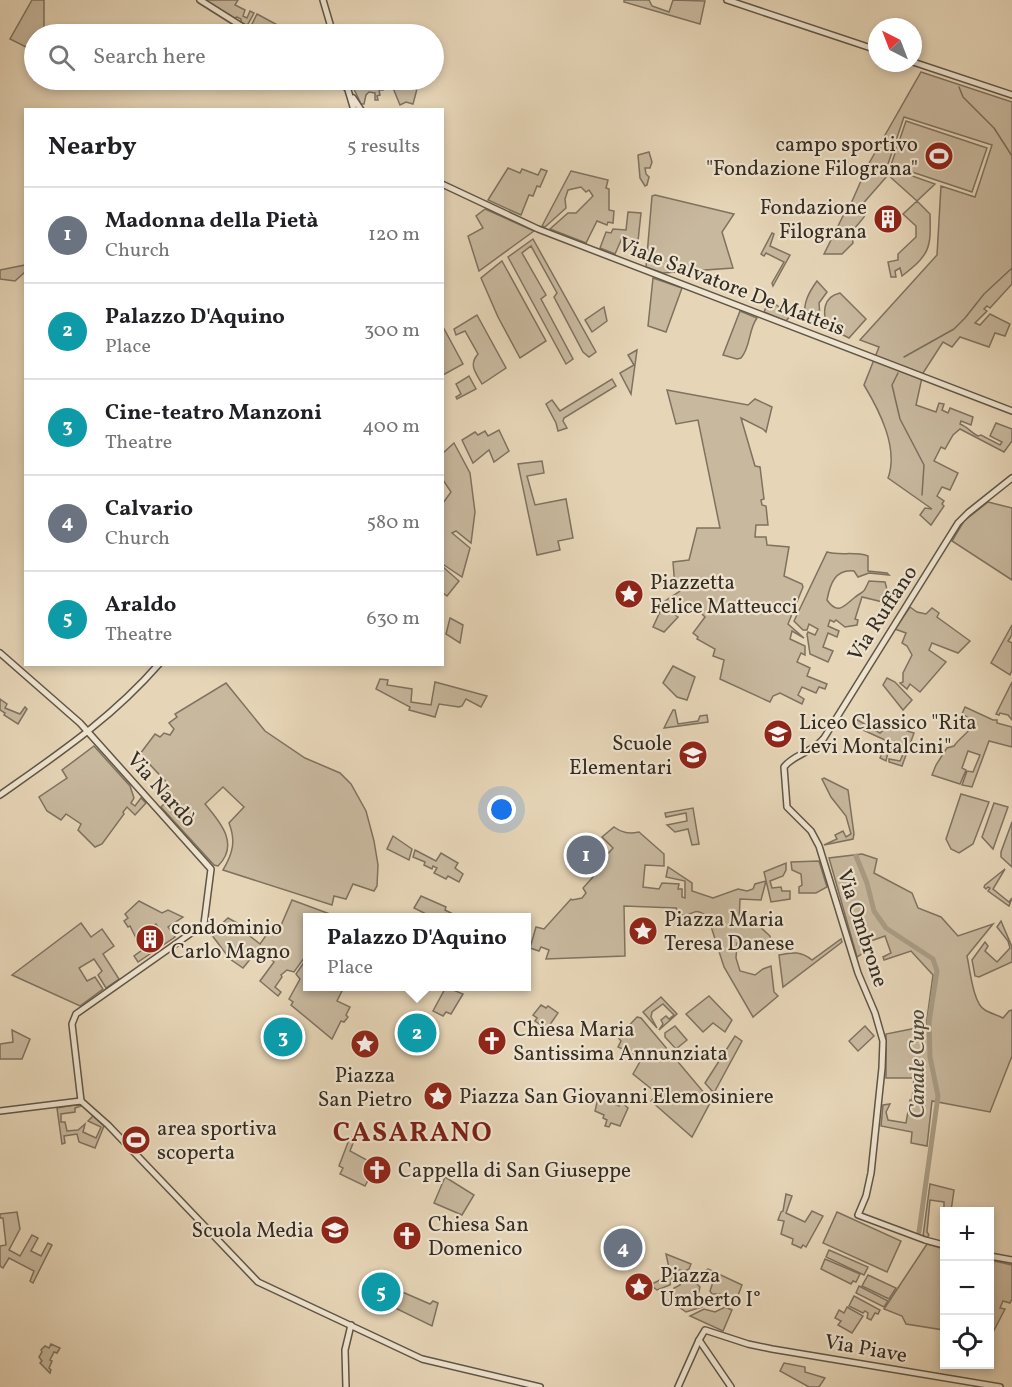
<!DOCTYPE html>
<html lang="en">
<head>
<meta charset="utf-8">
<style>
  body { margin:0; font-family:Vollkorn,serif; background:#f2f2f2; color:#202124 }
  .controls { position:absolute; right:18px; bottom:18px; display:grid; overflow:hidden; border-radius:0px; box-shadow:0 3px 9px #0003 }
  .controls button { width:54px; height:54px; display:grid; place-items:center; padding:0; border:0; border-bottom:2px solid #e0e0e0; background:#fff; color:#202124; font:30px sans-serif }
  .compass { position:absolute; left:868px; top:18px; width:54px; height:54px; border-radius:50%; background:#fff; box-shadow:0 3px 9px #0003; rotate:318deg }
  .you { position:absolute; left:502px; top:810px; width:21px; height:21px; margin:-15px; border:4px solid #fff; border-radius:50%; background:#1a73e8; box-shadow:0 0 0 9px #1a73e833 }
  .badge { display:grid; place-items:center; width:39px; height:39px; border-radius:50%; background:#8f2418; color:#fff; font-size:20px; font-weight:700 }
  .pin { position:absolute; translate:-50% -50%; border:3px solid #fff; box-shadow:0 2px 6px #0006 }
  .popup { position:absolute; left:303px; top:913px; width:228px; height:78px; box-sizing:border-box; display:grid; place-content:center; border-radius:0px; background:#fff; filter:drop-shadow(0 2px 4px #0005); font-size:20px; white-space:nowrap; color:#757577 }
  .popup b { font-size:22px; color:#202124 }
  .popup::after { content:''; position:absolute; left:50%; top:100%; margin-left:-12px; border:12px solid transparent; border-top-color:#fff }
  .list { margin:0; padding:0; list-style:none }
  h2 { display:flex; justify-content:space-between; align-items:center; height:78px; margin:0; padding:0 24px; font-size:26px }
  h2 small { font-size:20px; font-weight:400; color:#757577 }
  .list li { display:grid; grid-template-columns:39px 1fr auto; gap:18px; align-items:center; box-sizing:border-box; height:96px; padding:0 24px; border-top:2px solid #e0e0e0 }
  .list b { display:block; font-size:22px; white-space:nowrap }
  .list p { margin:0; font-size:20px; white-space:nowrap; color:#757577 }
  .list em { font-size:20px; font-style:normal; color:#757577 }
  .icon { flex:none; width:33px; height:33px; fill:none; stroke:currentColor; stroke-width:2; stroke-linecap:round; stroke-linejoin:round }
  .map { position:relative; flex:none; width:1012px; height:1387px; overflow:hidden }
  .search { position:absolute; background:#fff; box-shadow:0 3px 9px #0003; left:24px; top:24px; width:420px; height:66px; display:flex; align-items:center; gap:15px; box-sizing:border-box; padding:0 21px; border-radius:33px; color:#757577; font-size:22px }
  .panel { position:absolute; background:#fff; box-shadow:0 3px 9px #0003; left:24px; top:108px; width:420px; height:558px; border-radius:0px }
  .map>svg:first-child { display:block }
  .green { fill:#c8b89e; stroke:#7e7260; stroke-width:1.5 }
  .lines { fill:none; stroke-linecap:round; stroke-linejoin:round }
  .stream { stroke:#7a6f5d; stroke-width:1.5 }
  .canal { stroke:#a99c84; stroke-width:5 }
  .minor-casing { stroke:#605647; stroke-width:8 }
  .minor { stroke:#efe4d0; stroke-width:5 }
  .labels { text-anchor:middle; stroke-width:4.5; stroke-linejoin:round; paint-order:stroke }
  .poi-label { font-size:21px; fill:#342c22; stroke:#efe4d0; text-anchor:start }
  .street-label { font-size:21px; fill:#342c22; stroke:#efe4d0 }
  .water-label { font-size:22px; font-style:italic; fill:#51483a; stroke:#efe4d0 }
  .district-label { font-size:27px; font-weight:bold; letter-spacing:1.5px; fill:#7a1f14; stroke:#efe4d0 }
</style>
</head>
<body>
<div class="map">
<svg width="1012" height="1387" viewBox="0 0 1012 1387">
  <rect width="100%" height="100%" fill="#e6d5b7"/>
  <filter id="stains"><feTurbulence type="fractalNoise" baseFrequency=".00333" numOctaves="4"/><feColorMatrix values="0 0 0 0 .2 0 0 0 0 .09 0 0 0 0 .02 0 0 0 .5 -.17"/></filter>
  <radialGradient id="worn" r=".72"><stop offset=".6" stop-color="#630" stop-opacity="0"/><stop offset="1" stop-color="#630" stop-opacity=".3"/></radialGradient>
  <g class="green">
    <path d="M 32,0 L 44,0 L 44,34 L 34,34 L 34,51 L 10,39 Z"/>
    <path d="M 205,0 L 238,0 L 235,5 L 245,10 L 243,16 L 247,18 L 250,11 L 254,13 L 248,24 L 246,25 L 241,23 L 241,19 L 237,17 L 234,18 Z"/>
    <path d="M 624,0 L 649,0 L 652,6 L 669,12 L 673,0 L 705,1 L 700,24 L 624,2 Z"/>
    <path d="M 257,14 L 285,29 L 282,34 C 270,35 258,37 251,26 Z"/>
    <path d="M 921,72 L 1012,102 L 1012,284 L 990,308 L 987,306 L 984,309 L 987,311 L 975,323 L 980,325 L 990,314 L 1010,324 L 1005,336 L 995,333 L 989,347 L 960,337 L 952,347 L 943,342 L 923,373 L 916,405 L 936,412 L 939,403 L 944,404 L 942,410 L 948,413 L 950,408 L 973,417 L 971,425 L 961,421 L 960,424 C 968,427 971,433 978,436 L 981,435 L 1000,445 L 1002,442 L 990,436 L 996,423 L 1012,429 L 1012,441 L 1004,452 L 960,429 L 953,435 L 945,449 L 941,447 L 934,461 L 958,473 L 950,490 L 942,487 L 937,496 L 944,501 L 942,504 L 944,506 L 931,525 L 920,515 L 925,508 L 932,509 L 888,478 C 899,448 879,410 864,385 L 879,347 L 860,340 L 937,255 L 941,186 L 975,197 L 992,145 L 904,117 L 887,167 L 935,184 L 917,201 L 930,214 C 931,249 930,254 902,276 L 900,268 L 895,271 L 896,277 L 891,277 L 888,262 L 898,260 L 898,254 L 916,237 L 916,226 L 903,214 L 917,201 L 888,175 L 860,207 L 866,213 C 861,226 850,224 853,243 L 842,254 L 824,254 L 847,208 L 849,208 L 868,165 Z"/>
    <path d="M 353,81 L 363,88 L 383,87 L 383,90 L 379,90 L 380,95 L 377,96 L 378,100 L 375,100 L 375,93 L 369,92 L 366,95 L 364,104 L 361,104 L 352,85 Z"/>
    <path d="M 394,82 L 417,89 L 413,104 L 406,102 L 400,105 L 393,88 Z"/>
    <path d="M 906,121 L 987,148 L 972,192 L 891,165 Z"/>
    <path d="M 649,152 L 652,162 L 650,168 L 645,168 L 646,174 L 649,177 L 647,185 L 645,186 L 640,178 L 638,155 Z"/>
    <path d="M 508,168 L 520,173 L 522,169 L 538,175 L 541,169 L 547,171 L 540,187 L 537,186 L 533,196 L 529,195 L 521,215 L 488,200 Z"/>
    <path d="M 571,171 L 608,180 L 606,188 L 609,189 L 609,210 L 614,211 L 613,223 L 608,222 L 607,225 L 597,221 L 586,243 L 550,229 L 568,213 L 576,213 L 593,196 L 589,190 L 586,192 L 581,187 L 568,190 L 565,199 L 566,208 L 545,227 L 542,226 Z"/>
    <path d="M 655,195 L 734,214 L 722,232 L 733,268 L 663,273 L 646,267 L 652,196 Z"/>
    <path d="M 485,209 L 534,231 L 479,271 L 468,236 L 483,228 L 476,216 Z"/>
    <path d="M 628,212 L 641,213 L 638,241 L 622,238 L 615,254 L 600,248 L 606,232 L 611,233 L 613,229 L 626,230 Z"/>
    <path d="M 772,233 L 774,234 L 770,246 L 790,255 L 773,286 L 772,283 L 784,262 L 766,253 L 764,256 L 761,254 Z"/>
    <path d="M 533,239 L 596,352 L 589,357 L 583,352 L 554,297 L 557,293 L 531,246 L 522,253 L 546,295 L 541,299 L 573,359 L 566,364 L 508,257 Z"/>
    <path d="M 502,261 L 546,341 L 520,358 L 498,317 L 481,278 Z"/>
    <path d="M 25,265 L 25,272 L 15,281 L 0,279 L 0,270 Z"/>
    <path d="M 653,278 L 682,288 L 666,332 L 648,326 Z"/>
    <path d="M 817,281 L 827,292 L 819,303 L 820,317 L 805,316 C 803,303 809,292 817,281 Z"/>
    <path d="M 840,293 L 866,319 L 849,338 L 827,327 C 823,313 822,297 840,293 Z"/>
    <path d="M 769,300 L 791,315 L 786,321 L 764,312 Z"/>
    <path d="M 604,307 L 607,321 L 592,332 L 585,320 Z"/>
    <path d="M 740,311 L 757,318 C 748,330 751,347 741,358 L 737,359 L 723,355 Z"/>
    <path d="M 477,315 L 506,368 L 482,384 C 476,373 468,365 478,354 L 465,331 L 456,335 L 454,329 Z"/>
    <path d="M 442,325 L 463,364 L 443,375 L 442,375 Z"/>
    <path d="M 637,350 L 631,394 L 620,373 L 634,365 L 628,355 Z"/>
    <path d="M 469,376 L 476,389 L 457,399 L 456,397 L 461,394 L 456,384 Z"/>
    <path d="M 612,379 L 616,386 L 564,418 L 563,421 L 567,428 L 558,431 L 556,423 L 546,404 L 552,400 L 560,411 Z"/>
    <path d="M 667,390 L 748,405 L 755,399 L 772,407 L 766,432 L 763,429 L 741,418 L 755,466 L 760,467 L 764,499 L 761,500 L 762,505 L 766,506 L 768,525 L 756,525 L 755,537 L 766,537 L 767,545 L 789,547 L 784,576 L 802,584 L 803,587 L 788,624 L 804,638 L 792,631 L 790,639 L 805,646 L 805,655 L 801,653 L 797,662 L 810,668 L 807,676 L 827,684 L 825,689 L 819,687 L 816,693 L 802,687 L 798,695 L 804,699 L 802,704 L 780,693 L 773,696 L 770,702 L 720,679 L 724,660 L 713,656 L 715,649 L 697,639 L 698,637 L 693,633 L 705,617 L 692,604 L 681,614 L 676,610 L 674,614 L 678,617 L 664,632 L 653,627 L 665,601 L 680,591 L 680,588 L 675,588 L 673,562 L 689,560 L 697,528 L 720,528 L 698,420 L 676,424 Z"/>
    <path d="M 499,430 L 509,451 L 494,462 L 489,450 L 473,463 L 462,440 L 475,432 L 478,435 L 485,431 L 488,436 Z"/>
    <path d="M 454,443 L 470,473 L 475,512 L 471,543 L 456,531 L 452,533 L 470,548 L 462,577 L 444,565 L 443,567 L 443,503 L 451,492 L 443,480 L 443,453 Z"/>
    <path d="M 542,461 L 544,473 L 527,476 L 535,505 L 566,499 L 573,538 L 558,541 L 560,550 L 537,555 L 518,464 Z"/>
    <path d="M 988,502 L 1012,508 L 1012,580 L 952,541 L 964,521 Z"/>
    <path d="M 827,552 C 841,556 854,551 868,556 L 868,571 L 887,573 L 889,575 L 869,573 L 858,577 L 854,571 C 835,569 830,584 827,600 C 838,616 845,605 854,598 C 865,589 862,596 869,581 L 885,582 L 889,597 L 887,603 L 862,597 L 855,619 L 858,620 L 857,625 L 845,627 L 836,620 L 834,622 L 830,620 L 828,626 L 839,631 L 837,637 L 828,633 L 823,647 L 833,651 L 828,662 L 810,654 L 807,634 L 808,632 L 815,635 L 818,629 L 809,624 L 807,630 L 803,630 L 794,621 Z"/>
    <path d="M 443,567 L 459,581 L 447,596 L 443,593 Z"/>
    <path d="M 910,607 L 917,612 L 926,614 L 932,608 L 939,613 L 937,617 L 970,641 L 958,653 L 932,643 L 929,650 L 946,662 L 920,692 L 910,684 L 907,689 L 900,683 L 903,682 L 903,673 L 912,655 L 907,646 L 902,643 L 906,633 L 895,629 Z"/>
    <path d="M 450,618 L 463,625 L 460,643 L 446,634 Z"/>
    <path d="M 1012,625 L 1012,635 L 1008,641 L 1012,643 L 1012,670 L 1010,675 L 991,663 Z"/>
    <path d="M 673,666 L 695,677 L 687,700 L 677,697 L 663,683 Z"/>
    <path d="M 887,678 L 895,682 L 912,700 L 903,710 L 883,685 Z"/>
    <path d="M 380,679 L 388,680 L 387,685 L 412,689 L 411,702 L 431,705 L 435,682 L 487,696 L 481,707 L 466,699 L 462,706 L 459,707 L 439,704 L 435,717 L 409,710 L 410,707 L 376,689 Z"/>
    <path d="M 1012,682 L 1012,720 L 1008,715 L 1000,713 L 999,715 L 996,714 Z"/>
    <path d="M 226,683 L 265,731 L 305,758 L 340,773 L 351,784 L 366,811 L 374,841 L 378,865 L 377,886 L 374,891 L 353,884 L 346,899 L 334,896 L 332,905 L 223,870 C 233,853 236,841 229,823 L 244,807 L 223,787 L 205,804 C 220,822 240,844 218,866 L 214,865 L 161,807 L 169,799 L 162,791 L 169,785 L 140,754 L 155,734 L 160,737 L 164,733 L 170,735 L 174,729 L 169,723 L 177,717 L 175,714 Z"/>
    <path d="M 0,699 L 7,704 L 5,708 L 20,714 L 25,707 L 27,709 L 18,724 L 4,715 L 5,713 L 0,710 Z"/>
    <path d="M 965,707 L 993,720 L 997,720 L 997,723 L 1012,727 L 1012,747 L 989,741 L 972,787 L 962,785 L 967,771 L 973,772 L 980,755 L 968,751 L 962,768 L 966,770 L 960,784 L 932,775 L 936,765 L 947,748 L 954,746 C 960,737 969,733 975,722 L 962,714 Z"/>
    <path d="M 673,710 L 675,710 L 678,724 L 698,721 L 700,716 L 707,715 L 708,722 L 664,728 Z"/>
    <path d="M 856,719 L 880,733 L 889,725 L 914,733 L 902,766 L 889,762 L 889,759 L 900,761 L 904,752 L 889,748 L 886,761 L 880,758 L 887,741 L 852,725 Z"/>
    <path d="M 94,746 L 130,786 L 134,798 L 131,803 L 135,806 L 141,798 L 146,803 L 135,815 L 127,807 L 123,812 L 124,814 L 102,844 L 95,847 L 78,830 L 81,824 L 66,814 L 61,820 L 47,811 L 39,797 L 67,778 L 62,770 Z"/>
    <path d="M 824,778 L 848,790 L 854,834 L 853,839 L 824,845 L 837,839 L 835,835 L 843,831 L 846,837 L 851,834 L 846,816 L 831,797 L 822,779 Z"/>
    <path d="M 961,794 L 989,802 L 973,844 L 959,853 L 951,849 L 946,839 Z"/>
    <path d="M 994,803 L 1008,807 L 993,849 L 982,837 Z"/>
    <path d="M 693,808 L 699,844 L 692,845 L 688,829 L 675,832 L 667,825 L 687,821 L 686,813 L 666,817 L 665,813 Z"/>
    <path d="M 1012,822 L 1012,867 L 1001,857 L 1001,852 Z"/>
    <path d="M 614,827 C 622,833 629,834 639,832 L 664,854 L 664,866 L 645,865 L 643,887 L 659,889 L 662,883 L 679,884 L 678,889 L 682,889 L 682,897 L 685,898 L 685,881 L 666,877 L 668,867 L 692,883 L 692,891 L 713,898 L 738,889 L 747,891 L 753,889 L 755,884 L 766,881 L 761,900 L 740,899 L 739,922 L 757,924 L 770,936 L 771,948 L 748,940 L 737,943 L 736,958 L 740,971 L 755,975 L 763,969 L 771,966 L 774,992 L 778,996 L 753,1017 L 724,967 L 708,917 C 693,905 694,917 681,915 L 676,908 L 624,906 L 625,956 L 546,959 L 549,950 L 541,947 L 539,951 L 530,948 L 536,927 L 544,929 L 571,899 L 572,900 L 582,898 L 586,893 L 583,888 L 593,877 L 590,872 L 596,864 L 595,860 L 599,857 L 603,859 L 613,848 L 602,837 Z"/>
    <path d="M 393,836 L 412,849 L 409,860 L 387,849 Z"/>
    <path d="M 415,850 L 436,861 L 441,853 L 458,863 L 455,868 L 463,874 L 459,882 L 448,876 L 446,879 L 434,873 L 437,868 L 433,866 L 432,869 L 424,865 L 425,862 L 413,857 Z"/>
    <path d="M 862,854 L 877,859 L 874,873 L 912,893 L 918,908 L 941,917 L 958,936 L 993,924 L 967,956 C 970,969 973,1004 985,1010 C 990,1013 997,1015 1003,1018 L 1009,1011 L 1012,1010 L 1012,1056 L 990,1112 L 932,1101 L 927,1146 L 911,1143 L 912,1132 L 881,1126 L 883,1105 L 890,1104 L 886,1112 L 888,1120 L 906,1123 L 910,1100 L 912,1100 L 914,1078 L 886,1078 L 886,1034 L 926,1026 L 933,975 L 911,951 L 884,960 L 883,957 L 891,953 L 885,936 L 865,943 L 863,953 L 857,957 L 829,858 Z"/>
    <path d="M 819,861 L 827,887 L 816,893 L 799,893 L 799,887 L 802,885 L 801,874 L 792,870 L 791,862 Z"/>
    <path d="M 786,863 L 786,870 L 783,876 L 770,881 L 772,888 L 781,887 L 782,891 L 790,891 L 790,899 L 771,902 L 764,872 Z"/>
    <path d="M 1005,869 L 993,889 L 1009,902 L 1012,898 L 1009,906 L 988,891 L 990,888 L 988,887 L 986,889 L 984,887 L 985,885 Z"/>
    <path d="M 421,896 L 446,907 L 445,910 L 453,914 L 452,917 L 432,917 L 414,908 Z"/>
    <path d="M 292,900 L 338,917 L 308,918 L 307,954 L 294,972 L 287,970 L 281,975 L 282,977 L 275,987 L 281,992 L 278,996 L 260,981 L 274,962 L 264,952 L 256,952 L 243,968 L 230,959 L 211,934 L 228,918 L 243,926 L 241,929 L 260,944 L 272,927 L 279,930 Z"/>
    <path d="M 139,901 L 162,913 L 168,910 L 183,917 L 168,927 L 175,937 L 138,962 L 134,956 L 163,935 L 156,924 L 136,938 L 130,926 L 128,927 L 124,921 L 128,918 L 125,914 Z"/>
    <path d="M 1001,921 L 1012,947 L 1012,962 L 979,977 L 975,976 L 972,960 L 985,942 L 988,946 L 985,951 L 997,962 L 1010,948 L 1008,941 L 997,927 Z"/>
    <path d="M 81,923 L 91,937 L 102,929 L 114,946 L 103,954 L 119,979 L 106,988 L 98,975 L 102,971 L 94,959 L 79,968 L 87,981 L 95,977 L 103,989 L 80,1006 L 12,975 Z"/>
    <path d="M 841,939 L 842,942 L 783,987 L 779,955 C 793,952 801,951 812,960 Z"/>
    <path d="M 307,958 L 308,986 L 344,987 L 337,1001 L 350,1007 L 346,1015 L 348,1017 L 344,1022 L 341,1021 L 332,1039 L 291,1005 L 293,1002 L 289,999 L 300,979 L 296,974 Z"/>
    <path d="M 446,987 L 463,994 L 451,1014 L 446,1012 L 443,1016 L 433,1011 Z"/>
    <path d="M 709,996 L 732,1020 L 725,1032 L 713,1023 L 703,1032 L 686,1014 Z"/>
    <path d="M 661,997 L 677,1014 L 659,1030 L 663,1024 L 661,1020 L 666,1016 L 669,1019 L 674,1015 L 663,1004 L 652,1012 L 651,1017 L 657,1028 L 643,1012 Z"/>
    <path d="M 541,1005 L 546,1008 L 548,1006 L 558,1013 L 547,1029 L 535,1021 L 537,1018 L 533,1015 Z"/>
    <path d="M 637,1017 L 641,1018 L 711,1101 L 692,1137 L 651,1101 L 654,1098 L 654,1091 L 633,1074 L 642,1058 L 618,1047 L 621,1041 L 618,1037 Z"/>
    <path d="M 675,1026 L 687,1040 L 676,1049 L 665,1037 L 665,1033 Z"/>
    <path d="M 865,1026 L 874,1036 L 858,1051 L 849,1041 Z"/>
    <path d="M 12,1030 L 30,1039 L 22,1059 L 0,1059 L 0,1044 L 13,1042 Z"/>
    <path d="M 735,1036 L 742,1041 L 715,1091 L 713,1092 L 705,1083 Z"/>
    <path d="M 599,1094 L 610,1099 L 610,1101 L 619,1106 L 621,1102 L 628,1108 L 620,1126 L 611,1123 L 609,1127 L 605,1126 L 607,1120 L 603,1118 L 604,1115 L 595,1111 Z"/>
    <path d="M 74,1105 L 81,1106 L 75,1108 L 75,1112 L 61,1114 L 61,1122 L 65,1122 L 67,1131 L 78,1130 L 85,1124 L 83,1132 L 96,1138 L 101,1127 L 88,1121 L 93,1116 L 104,1126 L 95,1148 L 79,1142 L 77,1134 L 64,1136 L 65,1143 L 62,1144 L 57,1108 Z"/>
    <path d="M 350,1137 L 355,1138 L 350,1151 L 376,1165 L 365,1186 L 340,1174 L 343,1168 L 339,1166 Z"/>
    <path d="M 445,1177 L 474,1195 L 462,1215 L 434,1203 Z"/>
    <path d="M 930,1184 L 954,1190 L 951,1211 L 944,1209 L 944,1202 L 930,1200 L 927,1232 L 929,1235 L 927,1238 L 923,1236 Z"/>
    <path d="M 786,1194 L 792,1196 L 786,1213 L 805,1222 L 812,1211 L 823,1216 L 806,1247 L 803,1245 L 801,1248 L 792,1244 L 793,1239 L 781,1234 L 784,1221 L 778,1220 L 781,1212 L 783,1211 Z"/>
    <path d="M 17,1212 L 20,1229 L 9,1250 L 20,1256 L 32,1235 L 38,1238 L 31,1251 L 41,1256 L 48,1243 L 52,1245 L 33,1283 L 30,1281 L 34,1271 L 9,1258 L 3,1268 L 0,1266 L 0,1246 L 6,1245 L 3,1218 L 0,1218 L 0,1214 Z"/>
    <path d="M 837,1212 L 901,1241 L 887,1272 L 823,1243 Z"/>
    <path d="M 927,1244 L 944,1249 L 944,1330 L 906,1324 L 902,1316 L 884,1309 Z"/>
    <path d="M 829,1250 L 868,1267 L 864,1275 L 826,1257 Z"/>
    <path d="M 666,1254 L 691,1264 L 689,1269 L 685,1271 L 669,1268 Z"/>
    <path d="M 825,1259 L 860,1274 L 856,1282 L 853,1281 L 851,1284 L 821,1269 Z"/>
    <path d="M 990,1260 L 1012,1265 L 1012,1299 L 1010,1303 L 1003,1301 L 1000,1308 L 1005,1309 L 990,1338 Z"/>
    <path d="M 708,1269 L 742,1285 L 734,1306 L 723,1301 L 720,1294 L 712,1294 L 710,1291 L 713,1282 L 705,1271 Z"/>
    <path d="M 672,1274 C 684,1274 692,1278 700,1287 L 698,1295 L 702,1307 L 686,1312 L 669,1300 L 674,1288 L 680,1285 L 681,1281 L 677,1278 L 672,1279 L 670,1285 L 657,1290 L 648,1283 L 654,1283 Z"/>
    <path d="M 868,1275 L 896,1288 L 889,1299 L 862,1286 Z"/>
    <path d="M 859,1286 L 888,1301 L 884,1307 L 856,1293 Z"/>
    <path d="M 400,1291 L 430,1304 L 433,1301 L 438,1303 L 432,1326 L 393,1307 Z"/>
    <path d="M 854,1296 L 880,1310 L 878,1314 L 875,1313 L 871,1320 L 867,1318 L 868,1313 L 865,1311 L 863,1313 L 849,1306 Z"/>
    <path d="M 725,1307 L 732,1310 L 723,1331 L 690,1316 L 704,1309 L 715,1312 Z"/>
    <path d="M 847,1307 L 863,1316 L 852,1333 L 838,1325 L 841,1321 L 835,1318 L 839,1310 L 844,1313 Z"/>
    <path d="M 51,1344 L 60,1348 L 57,1353 L 54,1352 L 50,1360 L 52,1361 L 49,1368 L 51,1370 L 50,1373 L 40,1363 L 42,1361 L 39,1357 L 42,1352 L 41,1350 L 45,1346 L 49,1348 Z"/>
    <path d="M 784,1363 L 805,1367 L 805,1372 L 825,1378 L 819,1387 L 809,1387 L 780,1371 Z"/>
  </g>
  <g class="lines">
    <g class="stream">
      <path d="M 959,87 L 963,97 L 994,128 L 1012,156"/>
      <path d="M 904,357 L 954,329 L 965,318 L 984,294 L 1012,268"/>
      <path d="M 898,373 L 892,385 L 900,419 L 924,465 L 922,495"/>
    </g>
    <path class="canal" d="M 856,856 L 867,883 L 874,911 L 886,928 L 933,959 L 937,971 L 929,1022 L 930,1057 L 938,1096 L 919,1232"/>
    <g class="minor-casing">
      <g id="minor">
        <path d="M 200,0 L 254,34"/>
        <path d="M 323,0 L 333,34"/>
        <path d="M 727,0 L 877,50"/>
        <path d="M 913,62 L 1012,95"/>
        <path d="M 329,80 L 348,88"/>
        <path d="M 345,80 L 354,110"/>
        <path d="M 353,98 L 361,110"/>
        <path d="M 442,184 L 538,229 L 1012,411"/>
        <path d="M 0,653 L 80,723 L 211,869 L 204,924 L 76,1014 L 72,1024 L 81,1101"/>
        <path d="M 0,795 C 58,754 112,718 159,664"/>
        <path d="M 81,1101 L 108,1125 L 258,1282 L 422,1359 L 540,1387"/>
        <path d="M 0,1111 L 81,1101"/>
        <path d="M 944,1245 L 925,1240 L 858,1215 L 866,1196 L 871,1173 L 882,1068 L 883,1041 L 875,1013 L 858,973 L 819,846 L 811,831 L 787,807 L 784,767 C 794,754 812,753 824,738 L 958,523 L 968,513 L 1012,478"/>
        <path d="M 990,1256 L 1012,1260"/>
        <path d="M 699,1340 L 731,1387"/>
        <path d="M 346,1387 L 345,1350 L 351,1325"/>
        <path d="M 678,1387 L 699,1340 L 705,1330 L 748,1344 L 772,1349 L 1000,1387"/>
      </g>
    </g>
    <use href="#minor" class="minor"/>
  </g>
  <defs>
    <g id="stadium-disc" transform="scale(1.5)"><circle r="9.5" fill="#8f2418" stroke="#efe4d0"/><path d="M0-5a6.5 5 0 1 0 0 10a6.5 5 0 1 0 0-10ZM-3.5-1.8h7v3.6h-7Z" fill="#fff"/></g>
    <g id="building-disc" transform="scale(1.5)"><circle r="9.5" fill="#8f2418" stroke="#efe4d0"/><path d="M-4-6H4V6H1V3H-1V6H-4ZM-2.5-4.3h1.7v1.8h-1.7ZM.8-4.3h1.7v1.8H.8ZM-2.5-1h1.7V.8h-1.7ZM.8-1h1.7V.8H.8Z" fill="#fff"/></g>
    <g id="sight-disc" transform="scale(1.5)"><circle r="9.5" fill="#8f2418" stroke="#efe4d0"/><path d="M0-6L1.8-2.2L6-1.7L2.9 1.2L3.7 5.4L0 3.3L-3.7 5.4L-2.9 1.2L-6-1.7L-1.8-2.2Z" fill="#fff"/></g>
    <g id="school-disc" transform="scale(1.5)"><circle r="9.5" fill="#8f2418" stroke="#efe4d0"/><path d="M0-5L7-2L0 1L-7-2ZM-4 1L0 2.5L4 1V4Q0 6-4 4Z" fill="#fff"/></g>
    <g id="church-disc" transform="scale(1.5)"><circle r="9.5" fill="#8f2418" stroke="#efe4d0"/><path d="M-1.2-6h2.4v3.5h3.3v2.4h-3.3V6h-2.4V-.1h-3.3v-2.4h3.3Z" fill="#fff"/></g>
  </defs>
  <g fill-rule="evenodd">
    <use href="#stadium-disc" x="939" y="156"/>
    <use href="#building-disc" x="888" y="219"/>
    <use href="#sight-disc" x="629" y="594"/>
    <use href="#school-disc" x="778" y="734"/>
    <use href="#school-disc" x="693" y="755"/>
    <use href="#sight-disc" x="643" y="931"/>
    <use href="#building-disc" x="150" y="939"/>
    <use href="#church-disc" x="492" y="1041"/>
    <use href="#sight-disc" x="365" y="1044"/>
    <use href="#sight-disc" x="438" y="1096"/>
    <use href="#stadium-disc" x="136" y="1140"/>
    <use href="#church-disc" x="377" y="1170"/>
    <use href="#school-disc" x="335" y="1230"/>
    <use href="#church-disc" x="407" y="1236"/>
    <use href="#sight-disc" x="639" y="1287"/>
  </g>
  <g class="labels">
    <g class="poi-label">
      <text x="918" y="151" text-anchor="end">campo sportivo<tspan x="918" dy="24">"Fondazione Filograna"</tspan></text>
      <text x="867" y="214" text-anchor="end">Fondazione<tspan x="867" dy="24">Filograna</tspan></text>
      <text x="650" y="589">Piazzetta<tspan x="650" dy="24">Felice Matteucci</tspan></text>
      <text x="799" y="729">Liceo Classico "Rita<tspan x="799" dy="24">Levi Montalcini"</tspan></text>
      <text x="672" y="750" text-anchor="end">Scuole<tspan x="672" dy="24">Elementari</tspan></text>
      <text x="664" y="926">Piazza Maria<tspan x="664" dy="24">Teresa Danese</tspan></text>
      <text x="171" y="934">condominio<tspan x="171" dy="24">Carlo Magno</tspan></text>
      <text x="513" y="1036">Chiesa Maria<tspan x="513" dy="24">Santissima Annunziata</tspan></text>
      <text x="365" y="1082" text-anchor="middle">Piazza<tspan x="365" dy="24">San Pietro</tspan></text>
      <text x="459" y="1103">Piazza San Giovanni Elemosiniere</text>
      <text x="157" y="1135">area sportiva<tspan x="157" dy="24">scoperta</tspan></text>
      <text x="398" y="1177">Cappella di San Giuseppe</text>
      <text x="428" y="1231">Chiesa San<tspan x="428" dy="24">Domenico</tspan></text>
      <text x="314" y="1237" text-anchor="end">Scuola Media</text>
      <text x="660" y="1282">Piazza<tspan x="660" dy="24">Umberto I°</tspan></text>
    </g>
    <g class="street-label">
      <text transform="translate(732 286) rotate(21)" y="7">Viale Salvatore De Matteis</text>
      <text transform="translate(882 613) rotate(-57)" y="7">Via Ruffano</text>
      <text transform="translate(162 789) rotate(48)" y="7">Via Nardò</text>
      <text transform="translate(863 928) rotate(72)" y="7">Via Ombrone</text>
      <text transform="translate(866 1348) rotate(10)" y="7">Via Piave</text>
    </g>
    <g class="water-label">
      <text transform="translate(916 1064) rotate(-90)" y="8">Canale Cupo</text>
    </g>
    <g class="district-label">
      <text x="413" y="1141">CASARANO</text>
    </g>
  </g>
  <rect width="100%" height="100%" filter="url(#stains)"/>
  <rect width="100%" height="100%" fill="url(#worn)"/>
</svg>
<div class="controls">
<button>+</button>
<button>−</button>
<button><svg class="icon" aria-label="locate" viewBox="0 0 24 24"><circle cx="12" cy="12" r="6"/><path d="M12 2v4M12 18v4M2 12h4M18 12h4"/></svg></button>
</div>
<svg class="compass" viewBox="-18 -18 36 36"><path d="M0-13l5 13h-10z" fill="#e53935"/><path d="M0 13l5-13h-10z" fill="#757577"/></svg>
<div class="you"></div>
<div class="pin badge" style="left:586px;top:855px;background:#6b7280">1</div>
<div class="pin badge" style="left:417px;top:1033px;background:#0f9aa8">2</div>
<div class="popup"><b>Palazzo D'Aquino</b>Place</div>
<div class="pin badge" style="left:283px;top:1037px;background:#0f9aa8">3</div>
<div class="pin badge" style="left:623px;top:1248px;background:#6b7280">4</div>
<div class="pin badge" style="left:381px;top:1292px;background:#0f9aa8">5</div>
<div class="search"><svg class="icon" aria-label="search" viewBox="0 0 24 24"><circle cx="10" cy="10" r="6"/><path d="M15 15l6 6"/></svg>Search here</div>
<section class="panel">
<h2>Nearby<small>5 results</small></h2>
<ul class="list">
<li><span class="badge" style="background:#6b7280">1</span><div><b>Madonna della Pietà</b><p>Church</p></div><em>120 m</em></li>
<li><span class="badge" style="background:#0f9aa8">2</span><div><b>Palazzo D'Aquino</b><p>Place</p></div><em>300 m</em></li>
<li><span class="badge" style="background:#0f9aa8">3</span><div><b>Cine-teatro Manzoni</b><p>Theatre</p></div><em>400 m</em></li>
<li><span class="badge" style="background:#6b7280">4</span><div><b>Calvario</b><p>Church</p></div><em>580 m</em></li>
<li><span class="badge" style="background:#0f9aa8">5</span><div><b>Araldo</b><p>Theatre</p></div><em>630 m</em></li>
</ul>
</section>
</div>
</body>
</html>
